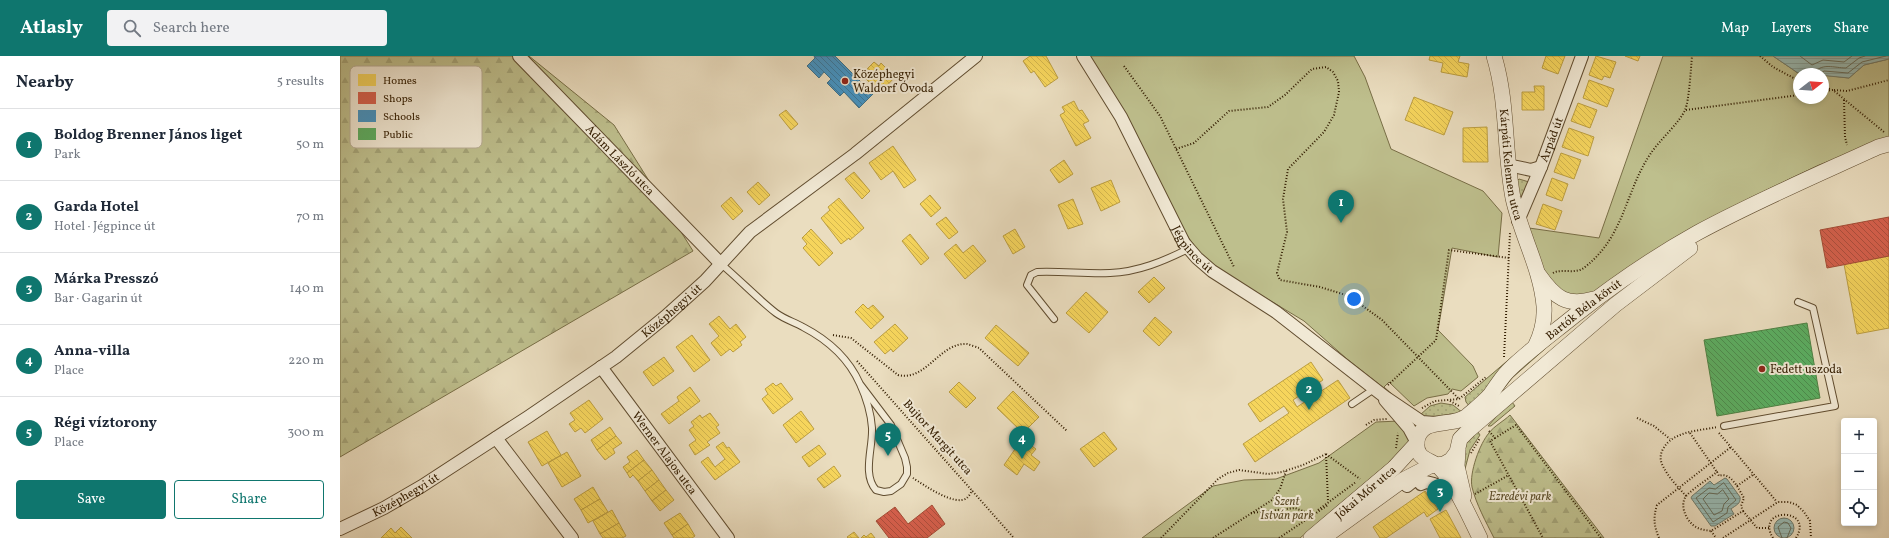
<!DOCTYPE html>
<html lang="en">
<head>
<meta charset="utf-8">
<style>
  body { margin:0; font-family:Vollkorn,serif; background:#f2f2f3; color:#1f2937 }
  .controls { position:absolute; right:12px; bottom:12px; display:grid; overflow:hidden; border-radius:4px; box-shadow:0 2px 6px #0003 }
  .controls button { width:36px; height:36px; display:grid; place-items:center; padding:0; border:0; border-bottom:1px solid #e0e1e3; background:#fff; color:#1f2937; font:20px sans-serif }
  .compass { position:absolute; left:1453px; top:12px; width:36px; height:36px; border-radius:50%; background:#fff; box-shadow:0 2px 6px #0003; rotate:73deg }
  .you { position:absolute; left:1014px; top:243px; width:14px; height:14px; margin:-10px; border:3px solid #fff; border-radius:50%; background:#1a73e8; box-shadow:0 0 0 6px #1a73e833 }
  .badge { display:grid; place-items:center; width:26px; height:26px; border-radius:50%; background:#0f766e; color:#fff; font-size:13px; font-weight:700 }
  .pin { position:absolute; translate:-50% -33px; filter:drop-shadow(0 1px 2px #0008) }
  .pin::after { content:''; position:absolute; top:21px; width:14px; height:12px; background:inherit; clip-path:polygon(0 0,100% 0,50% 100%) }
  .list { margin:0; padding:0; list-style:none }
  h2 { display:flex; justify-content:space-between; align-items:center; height:52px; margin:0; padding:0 16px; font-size:17px }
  h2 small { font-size:13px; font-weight:400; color:#747a83 }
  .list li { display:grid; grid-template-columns:26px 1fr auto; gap:12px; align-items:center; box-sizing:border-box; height:72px; padding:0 16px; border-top:1px solid #e0e1e3 }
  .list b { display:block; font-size:15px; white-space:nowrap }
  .list p { margin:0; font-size:13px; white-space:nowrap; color:#747a83 }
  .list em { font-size:13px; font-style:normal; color:#747a83 }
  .actions { display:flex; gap:8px; padding:12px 16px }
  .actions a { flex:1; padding:9px 0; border:1px solid #0f766e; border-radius:4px; text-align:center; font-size:14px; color:#0f766e }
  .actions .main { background:#0f766e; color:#fff }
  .icon { flex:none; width:22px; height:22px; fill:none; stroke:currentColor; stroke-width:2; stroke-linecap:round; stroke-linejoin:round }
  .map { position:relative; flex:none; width:1549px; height:482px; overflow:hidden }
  header { display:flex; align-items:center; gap:24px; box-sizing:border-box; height:56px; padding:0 20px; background:#0f766e; color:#fff }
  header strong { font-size:19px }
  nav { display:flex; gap:22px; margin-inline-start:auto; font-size:14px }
  .search { width:280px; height:36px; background:#f2f2f3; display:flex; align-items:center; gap:10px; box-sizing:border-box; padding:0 14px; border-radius:4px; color:#747a83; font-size:15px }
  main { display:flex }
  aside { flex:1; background:#fff }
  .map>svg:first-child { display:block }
  .grass { fill:url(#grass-dots); stroke:#786e46 }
  .forest { fill:url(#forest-firs); stroke:#786e46 }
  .park { fill:#bebf8d; stroke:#786e46 }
  .water { fill:url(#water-rules); stroke:#707c6d }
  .homes { fill:url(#homes-back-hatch); stroke:#bc9e40 }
  .shops { fill:url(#shops-back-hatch); stroke:#a54c36 }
  .schools { fill:url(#schools-back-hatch); stroke:#3e7088 }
  .public { fill:url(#public-back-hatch); stroke:#4e8244 }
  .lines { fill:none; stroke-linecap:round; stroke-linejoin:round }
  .shore { stroke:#666c5a; stroke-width:1 }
  .service-casing { stroke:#614d30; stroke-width:8 }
  .minor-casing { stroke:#614d30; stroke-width:14 }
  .tertiary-casing { stroke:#614d30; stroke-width:16 }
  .path { stroke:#331d00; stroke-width:2; stroke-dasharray:1 2; stroke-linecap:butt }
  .service { stroke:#f1e9d5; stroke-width:6 }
  .minor { stroke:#f1e9d5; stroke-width:12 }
  .tertiary { stroke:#f1e9d5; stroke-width:15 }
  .poi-dot { fill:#8f2418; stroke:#f1e9d5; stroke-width:1.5 }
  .labels { text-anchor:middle; stroke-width:4; stroke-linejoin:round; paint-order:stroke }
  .poi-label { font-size:12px; fill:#331d00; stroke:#f1e9d5; text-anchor:start }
  .street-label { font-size:12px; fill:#331d00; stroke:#f1e9d5 }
  .park-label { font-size:12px; font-style:italic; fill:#5d4e2a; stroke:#f1e9d5 }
  .key { fill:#f1e9d5; stroke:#b8ac95; stroke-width:1 }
  .key-label { font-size:11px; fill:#331d00 }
</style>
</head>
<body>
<header>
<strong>Atlasly</strong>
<div class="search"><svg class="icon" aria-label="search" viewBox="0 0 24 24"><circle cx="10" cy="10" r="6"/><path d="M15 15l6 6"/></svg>Search here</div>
<nav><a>Map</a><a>Layers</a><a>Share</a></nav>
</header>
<main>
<aside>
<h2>Nearby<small>5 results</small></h2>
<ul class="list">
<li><span class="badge">1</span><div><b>Boldog Brenner János liget</b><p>Park</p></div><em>50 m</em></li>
<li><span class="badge">2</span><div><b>Garda Hotel</b><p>Hotel · Jégpince út</p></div><em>70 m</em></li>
<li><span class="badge">3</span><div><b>Márka Presszó</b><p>Bar · Gagarin út</p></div><em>140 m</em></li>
<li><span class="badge">4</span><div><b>Anna-villa</b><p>Place</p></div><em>220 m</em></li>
<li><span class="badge">5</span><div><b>Régi víztorony</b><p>Place</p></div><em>300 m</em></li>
</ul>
<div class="actions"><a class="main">Save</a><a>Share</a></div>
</aside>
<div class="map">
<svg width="1549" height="482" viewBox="0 0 1549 482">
  <defs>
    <pattern id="grass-dots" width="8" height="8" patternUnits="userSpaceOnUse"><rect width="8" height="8" fill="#bebf8d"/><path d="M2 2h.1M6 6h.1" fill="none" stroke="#a4a478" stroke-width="1.8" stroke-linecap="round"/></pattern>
    <pattern id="forest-firs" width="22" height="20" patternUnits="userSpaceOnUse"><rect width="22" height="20" fill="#bebf8d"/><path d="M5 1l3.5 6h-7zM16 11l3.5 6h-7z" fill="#a4a478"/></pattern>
    <pattern id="water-rules" width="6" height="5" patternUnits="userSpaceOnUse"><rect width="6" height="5" fill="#98bbb5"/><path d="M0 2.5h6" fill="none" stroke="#83a09a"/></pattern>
    <pattern id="homes-back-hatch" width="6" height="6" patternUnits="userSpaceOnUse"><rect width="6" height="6" fill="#f6d55c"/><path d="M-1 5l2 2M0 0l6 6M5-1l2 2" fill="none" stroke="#d3b64e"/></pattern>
    <pattern id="shops-back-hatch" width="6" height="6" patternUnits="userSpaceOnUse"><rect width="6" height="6" fill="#d6604d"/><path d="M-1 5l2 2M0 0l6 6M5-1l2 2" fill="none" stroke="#ae4f3e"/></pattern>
    <pattern id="schools-back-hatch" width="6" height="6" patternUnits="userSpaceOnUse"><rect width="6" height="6" fill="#4393c3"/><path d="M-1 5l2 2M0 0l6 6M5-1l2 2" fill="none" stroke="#39779c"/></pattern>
    <pattern id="public-back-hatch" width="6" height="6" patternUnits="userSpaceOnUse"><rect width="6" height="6" fill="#5aae61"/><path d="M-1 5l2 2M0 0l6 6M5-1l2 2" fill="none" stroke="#4b8d4e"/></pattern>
  </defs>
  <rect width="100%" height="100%" fill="#eaddbf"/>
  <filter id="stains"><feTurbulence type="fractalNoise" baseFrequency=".005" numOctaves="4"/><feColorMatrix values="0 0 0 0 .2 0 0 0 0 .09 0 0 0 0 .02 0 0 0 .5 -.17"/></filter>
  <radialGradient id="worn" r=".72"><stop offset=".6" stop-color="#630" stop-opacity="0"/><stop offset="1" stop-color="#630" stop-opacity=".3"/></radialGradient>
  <g class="grass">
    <path d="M 1179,123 L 1189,126 L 1181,147 L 1177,125 Z"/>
    <path d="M 1215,284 L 1172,322 L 1158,340 L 1173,318 Z"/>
    <path d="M 1173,300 L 1130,351 L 1126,346 L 1125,341 Z"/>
    <path d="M 1172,346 L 1175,350 L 1151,370 L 1148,370 L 1163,353 Z"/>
    <path d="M 1101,347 L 1113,349 L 1123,357 L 1087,361 L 1080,359 L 1090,350 Z"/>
    <path d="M 1136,373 L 1140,379 L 1130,394 L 1125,413 L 1121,409 L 1124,388 Z"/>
  </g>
  <g class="forest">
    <path d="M 0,0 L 189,0 L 274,69 L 353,195 L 0,401 Z"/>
    <path d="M 1170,359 L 1264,482 L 1154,482 C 1146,466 1136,448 1132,431 C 1129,417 1140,387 1149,377 C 1154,370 1164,365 1170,359 Z"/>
  </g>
  <g class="park">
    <path d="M 748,0 L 1014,0 L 1025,21 L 1051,93 L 1143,135 L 1162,157 L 1158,201 L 1112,192 L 1098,274 L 1133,310 L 1138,321 L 1121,335 L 1112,333 L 1108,338 L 1087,342 L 1074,350 L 1049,326 L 1044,331 L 1054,340 L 1007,303 L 964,265 L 876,212 L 861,199 L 846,178 Z"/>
    <path d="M 1323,0 L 1433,0 L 1458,17 L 1470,18 L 1459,18 L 1459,42 L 1483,42 L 1483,19 L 1509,22 L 1524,9 L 1549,3 L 1549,83 L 1479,109 L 1410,142 L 1253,237 L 1225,240 L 1201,211 L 1189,172 L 1259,182 Z"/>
    <path d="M 1060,365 L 1073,382 L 1060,397 L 960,482 L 802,482 L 873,430 L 904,424 L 936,423 L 979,407 L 1036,366 Z"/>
  </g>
  <g class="water">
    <path d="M 1433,0 L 1549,0 L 1549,3 L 1524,9 L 1509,22 L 1458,17 Z"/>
    <path d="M 1385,422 L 1387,423 L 1400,441 C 1401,448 1396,449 1391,453 L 1394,458 L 1375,470 L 1371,470 L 1351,442 L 1352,440 L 1370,425 L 1374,429 Z"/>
    <circle cx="1444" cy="472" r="10"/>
  </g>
  <g class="homes">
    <path d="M 690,0 L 706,0 L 718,22 L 705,31 L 694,15 L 691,17 L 683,5 Z"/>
    <path d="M 1090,0 L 1120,0 L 1118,6 L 1129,8 L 1127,21 L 1101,16 L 1103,7 L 1089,4 Z"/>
    <path d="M 1206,0 L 1225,0 L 1218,18 L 1202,12 Z"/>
    <path d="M 1256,0 L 1276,6 L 1270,22 L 1264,20 L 1262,24 L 1249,19 Z"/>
    <path d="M 1285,0 L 1300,0 L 1298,5 Z"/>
    <path d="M 534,6 L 539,10 L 541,7 L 555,21 L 540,37 L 526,23 L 532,17 L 527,13 Z"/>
    <path d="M 1249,24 L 1274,33 L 1267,51 L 1243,42 Z"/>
    <path d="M 1194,30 L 1204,30 L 1204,54 L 1182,54 L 1182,36 L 1195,36 Z"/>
    <path d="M 1074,41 L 1113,56 L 1104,79 L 1065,64 Z"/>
    <path d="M 734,45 L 739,55 L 742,54 L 749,65 L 743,68 L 751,82 L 736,90 L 720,59 L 725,56 L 722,51 Z"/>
    <path d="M 1238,47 L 1257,54 L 1250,72 L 1231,65 Z"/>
    <path d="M 446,54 L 458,68 L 451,74 L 439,59 Z"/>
    <path d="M 1147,71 L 1148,106 L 1123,106 L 1123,72 Z"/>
    <path d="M 1229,72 L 1254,81 L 1248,100 L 1222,91 Z"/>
    <path d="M 553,90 L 576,124 L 564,132 L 553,115 L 541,124 L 529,107 Z"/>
    <path d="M 1221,97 L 1241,104 L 1234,123 L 1214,116 Z"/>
    <path d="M 724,104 L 733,118 L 719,127 L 710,114 Z"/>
    <path d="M 514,116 L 530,135 L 522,143 L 505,123 Z"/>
    <path d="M 1212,122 L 1228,128 L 1222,145 L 1206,139 Z"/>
    <path d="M 771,124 L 780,146 L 761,155 L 751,132 Z"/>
    <path d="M 418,126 L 430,139 L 419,149 L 407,136 Z"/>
    <path d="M 590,139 L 601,152 L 591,161 L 580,148 Z"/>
    <path d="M 391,141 L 403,155 L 393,164 L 381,150 Z"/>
    <path d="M 499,142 L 524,172 L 510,184 L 509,182 L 501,188 L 481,162 L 490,154 L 488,151 Z"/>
    <path d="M 733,143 L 743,168 L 728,173 L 718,149 Z"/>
    <path d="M 1203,148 L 1222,155 L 1215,174 L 1196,168 Z"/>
    <path d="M 606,161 L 618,176 L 609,183 L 596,168 Z"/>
    <path d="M 471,173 L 493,197 L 479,210 L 463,192 L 467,188 L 462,182 Z"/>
    <path d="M 675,173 L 685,191 L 673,198 L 663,180 Z"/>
    <path d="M 570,178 L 589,202 L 581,209 L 562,185 Z"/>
    <path d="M 616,188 L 623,197 L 633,189 L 646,205 L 625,223 L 604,198 Z"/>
    <path d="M 1549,200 L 1549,272 L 1517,278 L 1504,208 Z"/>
    <path d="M 814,221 L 825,232 L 809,247 L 798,236 Z"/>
    <path d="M 746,236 L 768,256 L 749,277 L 726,257 Z"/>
    <path d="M 523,248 L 528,253 L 533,249 L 544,261 L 531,273 L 515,256 Z"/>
    <path d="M 379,260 L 390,273 L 396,268 L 406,281 L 400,286 L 402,289 L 393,296 L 390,293 L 381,300 L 371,287 L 379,280 L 369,268 Z"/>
    <path d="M 815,261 L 832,276 L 819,290 L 803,275 Z"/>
    <path d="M 555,268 L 568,282 L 553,296 L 551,293 L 545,298 L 534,286 Z"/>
    <path d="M 656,269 L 689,297 L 678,310 L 645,282 Z"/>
    <path d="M 352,279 L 370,304 L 354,316 L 336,291 Z"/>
    <path d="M 324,301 L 334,315 L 313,330 L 303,316 Z"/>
    <path d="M 971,306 L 983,324 L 953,344 L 957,351 L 998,324 L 1010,342 L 915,406 L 903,388 L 949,357 L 944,350 L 920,366 L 908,348 Z"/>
    <path d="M 619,326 L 636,342 L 626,352 L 609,336 Z"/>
    <path d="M 433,327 L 436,330 L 441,327 L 453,343 L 433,358 L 422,343 L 428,338 L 425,333 Z"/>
    <path d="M 350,331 L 360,345 L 329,368 L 321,358 L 339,345 L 337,341 Z"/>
    <path d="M 673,335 L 699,361 L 683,377 L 657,352 Z"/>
    <path d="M 249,344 L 263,363 L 245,377 L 241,372 L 235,376 L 229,368 L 235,364 L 230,357 Z"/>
    <path d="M 461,355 L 474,373 L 456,387 L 443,369 Z"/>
    <path d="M 370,357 L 379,369 L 376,371 L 380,377 L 367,386 L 370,389 L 355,399 L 349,389 L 356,384 L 349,374 L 354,370 L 351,366 L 360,359 L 362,362 Z"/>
    <path d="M 270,371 L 276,380 L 257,394 L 251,384 Z"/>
    <path d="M 207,375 L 221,399 L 202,410 L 188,386 Z"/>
    <path d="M 764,376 L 777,393 L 754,411 L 740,393 Z"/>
    <path d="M 276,380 L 282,387 L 273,393 L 275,397 L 265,404 L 257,394 Z"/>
    <path d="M 682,383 L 696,393 L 691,399 L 700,406 L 694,415 L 684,408 L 677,419 L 664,409 Z"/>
    <path d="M 383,386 L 387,392 L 389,391 L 400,406 L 375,424 L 361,406 L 368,401 L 375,411 L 385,403 L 376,391 Z"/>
    <path d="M 479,389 L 486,398 L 469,411 L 462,401 Z"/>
    <path d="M 297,394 L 304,404 L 287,417 L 283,411 L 290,406 L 287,401 Z"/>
    <path d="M 227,396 L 241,420 L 222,431 L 208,407 Z"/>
    <path d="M 304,404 L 312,414 L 298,425 L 293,419 L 290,422 L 287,417 Z"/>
    <path d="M 494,410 L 501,420 L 484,432 L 477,423 Z"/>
    <path d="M 312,414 L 319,424 L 305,435 L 298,425 Z"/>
    <path d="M 319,424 L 326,434 L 312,445 L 305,435 Z"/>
    <path d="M 253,431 L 260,443 L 241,454 L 234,443 Z"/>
    <path d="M 326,434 L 334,444 L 320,455 L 312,445 Z"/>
    <path d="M 1085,435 L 1098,453 L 1087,461 L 1084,456 L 1046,482 L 1040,482 L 1033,471 Z"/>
    <path d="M 260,443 L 268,456 L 248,467 L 241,454 Z"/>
    <path d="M 272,454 L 279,467 L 260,478 L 253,465 Z"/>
    <path d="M 1106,454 L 1121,482 L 1100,482 L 1090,463 Z"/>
    <path d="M 340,457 L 348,468 L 332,479 L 324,467 Z"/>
    <path d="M 279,467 L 286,480 L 282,482 L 263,482 L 260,478 Z"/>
    <path d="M 348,468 L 355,480 L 352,482 L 334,482 L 332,479 Z"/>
    <path d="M 61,471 L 72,482 L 41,482 L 51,472 L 55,477 Z"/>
    <path d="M 514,476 L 519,482 L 508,482 L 507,481 Z"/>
    <path d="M 531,477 L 535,482 L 521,482 L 524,479 L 526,481 Z"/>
  </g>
  <g class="shops">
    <path d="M 1549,161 L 1549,200 L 1487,212 L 1480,174 Z"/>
    <path d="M 592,449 L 605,468 L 587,482 L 549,482 L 536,465 L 555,451 L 568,468 Z"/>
  </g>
  <path class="schools" d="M 474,0 L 495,0 L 533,38 L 519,52 L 504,36 L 500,40 L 487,27 L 491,23 L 484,16 L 479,22 L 467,10 L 475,2 Z"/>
  <path class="public" d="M 1467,267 L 1480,342 L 1377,360 L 1364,284 Z"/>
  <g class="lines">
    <g class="shore">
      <path d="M 1460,0 L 1472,9 L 1483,4 L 1504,6 L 1512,0"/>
      <path d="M 1474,18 C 1480,6 1495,12 1506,12 L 1519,2 L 1525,0"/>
      <path d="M 1480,18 L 1484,15 L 1508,17 L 1522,6 L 1546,0"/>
      <path d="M 1384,427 L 1396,444 L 1388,451 L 1387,457 L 1373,466 L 1356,442 L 1369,432 L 1375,433 Z"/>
      <path d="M 1383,434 L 1389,443 L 1384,448 L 1382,455 L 1374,459 L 1363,443 L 1369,437 L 1377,438 Z"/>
      <path d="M 1442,482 L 1438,471 L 1444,466 L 1448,467 L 1451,472 L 1447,482"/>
    </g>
    <g class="service-casing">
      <g id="service">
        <path d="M 381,208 C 399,223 418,243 436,257 C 444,263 454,266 463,271 C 488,284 508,301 520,328 C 526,341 531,358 532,372 C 533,392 522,418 536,434 L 544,436 L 551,435 L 561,428 L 567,418 L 567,411 L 565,402 L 551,369 L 520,328"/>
        <path d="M 714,263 L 687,229 L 691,219 L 697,216 C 721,215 746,218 770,217 C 798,216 824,205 848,193"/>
        <path d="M 1012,348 L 1034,333"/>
        <path d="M 1384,370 L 1495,350 L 1473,252 L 1458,246"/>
      </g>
    </g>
    <g class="minor-casing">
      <g id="minor">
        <path id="s1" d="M 179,0 L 381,208"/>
        <path id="s2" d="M 743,0 L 781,61 L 844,187 L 857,202 L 872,215 L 936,256 L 1045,341 L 1082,366 L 1095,367"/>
        <path d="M 1168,109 L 1191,114 L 1201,111"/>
        <path id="s3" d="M 1178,165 L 1201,111 L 1242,0"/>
        <path id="s4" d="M 261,311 L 388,482"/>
        <path d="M 1045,344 L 1069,372 L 1077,387"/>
        <path d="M 156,382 L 232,482"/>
        <path d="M 1067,430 L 1077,422 L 1081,428 L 1086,426 L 1094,428 L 1096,432 L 1103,427"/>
        <path id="s5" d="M 0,473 L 44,452 L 82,430 L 188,361 L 276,301 L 325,261 L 365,225 L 410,176 L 515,98 L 636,0"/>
      </g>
    </g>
    <g class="tertiary-casing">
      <g id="tertiary">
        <path id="s6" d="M 1154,0 C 1168,46 1164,95 1173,142 C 1181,179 1201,213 1204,250 C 1205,265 1201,279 1195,291"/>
        <path d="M 1199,219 C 1215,242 1227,251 1254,243"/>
        <path d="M 1118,395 L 1117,410 L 1124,440"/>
        <path id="s7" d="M 971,482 L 1054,412 L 1077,387"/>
        <path d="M 983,482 L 1063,424 L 1090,410 L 1104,408 L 1111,404 L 1117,396 L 1120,383 L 1129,374 L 1275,249 L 1350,192"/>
        <path id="s8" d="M 1140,482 C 1130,462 1115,427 1099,411 C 1090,403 1075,404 1077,385 C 1081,360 1112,372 1127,360 C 1135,353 1143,347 1150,339 C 1156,331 1161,322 1168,315 C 1188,295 1212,278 1234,260 C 1272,230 1314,201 1357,177 C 1416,145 1477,119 1538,91 L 1549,88"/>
      </g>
    </g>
    <g class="path">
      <path d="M 1420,0 L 1433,11 L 1459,25"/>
      <path d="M 784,10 L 820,60 L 894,211"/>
      <path d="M 1483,32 L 1490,33"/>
      <path d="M 1494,34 L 1507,35 L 1549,24"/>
      <path d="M 1483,35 L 1493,34 L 1544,76"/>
      <path d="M 1504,44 L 1505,81 L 1507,89"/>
      <path d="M 1346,54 L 1459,39"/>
      <path d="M 836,93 L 854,87 L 889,55 L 928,51 L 945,39 L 972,13 L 986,11 L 993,16 L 998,25 L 999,36 L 994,59 L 984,76 L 948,113 L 943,143 L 947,176 L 937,217 L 940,224 L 980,231 L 1009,240 L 1042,264 L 1119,343"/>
      <path d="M 1213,217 C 1222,212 1236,219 1245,211 C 1285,180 1285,135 1311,97 C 1319,85 1340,66 1345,54 C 1349,46 1351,11 1352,0"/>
      <path d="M 493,279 L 511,282 L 558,319 C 586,326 600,286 627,288 C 631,289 636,291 639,292 L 727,375"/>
      <path d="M 1164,301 L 1170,177"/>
      <path d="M 517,305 L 674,482"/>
      <path d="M 1048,329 L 1096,284 L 1109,194 L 1169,202"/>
      <path d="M 1110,345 L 1119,350"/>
      <path d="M 1082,352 L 1095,345 L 1119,343 L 1146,321"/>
      <path d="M 1297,362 L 1314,370 L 1330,383"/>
      <path d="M 1026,369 L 1034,364 L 1047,363"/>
      <path d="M 1149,375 L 1155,382 L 1176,369 L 1261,482"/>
      <path d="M 1350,377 L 1377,416"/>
      <path d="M 1379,377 L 1437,446"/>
      <path d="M 1155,382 L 1150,385 L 1203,482"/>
      <path d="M 1056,392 L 1058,377"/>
      <path d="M 1131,397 L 1140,382"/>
      <path d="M 986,398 L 988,445"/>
      <path d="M 986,398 L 1020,423"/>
      <path d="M 1377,416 L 1379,420 C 1391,415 1399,434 1404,442 L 1401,450 L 1403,455 L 1371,475 C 1366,474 1361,474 1356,471 C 1347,466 1338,449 1347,439 C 1355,431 1367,424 1377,416 Z"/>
      <path d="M 573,422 C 584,429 615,451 627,442 C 629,440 631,437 632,434"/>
      <path d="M 1397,430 L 1414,418"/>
      <path d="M 1135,438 L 1169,419"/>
      <path d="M 1346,440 C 1338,431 1328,421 1323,410 C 1320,405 1320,400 1322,395 C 1331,375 1358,375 1377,371"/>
      <path d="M 978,454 L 1016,426"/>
      <path d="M 1403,455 L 1417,472 L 1430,472"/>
      <path d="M 911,457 L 955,452 L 973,459"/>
      <path d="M 1371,475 L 1376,482"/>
      <path d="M 821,482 L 878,423 L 888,417 L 899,414 L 928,418 L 942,416 L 963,409 L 986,398"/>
      <path d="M 873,482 L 932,444 L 940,433 L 946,415"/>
      <path d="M 939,482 L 988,449"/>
      <path d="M 1319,482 C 1314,470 1313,462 1317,449 L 1391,391"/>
      <path d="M 1383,482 L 1438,446 L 1449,446 L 1457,449 L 1464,456 L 1470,465 L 1471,482"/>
      <path d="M 1433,482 C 1414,451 1475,451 1456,482"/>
    </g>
    <use href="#service" class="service"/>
    <use href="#minor" class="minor"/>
    <use href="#tertiary" class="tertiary"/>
  </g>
  <g class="poi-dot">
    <circle cx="505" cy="25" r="4"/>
    <circle cx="1422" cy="313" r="4"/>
  </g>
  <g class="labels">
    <g class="poi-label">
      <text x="513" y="22">Középhegyi<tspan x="513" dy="14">Waldorf Óvoda</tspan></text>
      <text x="1430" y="317">Fedett uszoda</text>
    </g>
    <g class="street-label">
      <text dy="4" stroke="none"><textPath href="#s3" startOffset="88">Árpád út</textPath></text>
      <text dy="4" stroke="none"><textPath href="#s1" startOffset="145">Ádám László utca</textPath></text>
      <text dy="4" stroke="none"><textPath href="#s6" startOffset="110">Kárpáti Kelemen utca</textPath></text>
      <text dy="4" stroke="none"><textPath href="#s2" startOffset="223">Jégpince út</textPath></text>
      <text dy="4" stroke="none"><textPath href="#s5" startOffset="398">Középhegyi út</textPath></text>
      <text dy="4" stroke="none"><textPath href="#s8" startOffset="338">Bartók Béla körút</textPath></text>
      <text transform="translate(598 381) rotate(48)" y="4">Bujtor Margit utca</text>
      <text dy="4" stroke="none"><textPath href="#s4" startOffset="107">Werner Alajos utca</textPath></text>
      <text dy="4" stroke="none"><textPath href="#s7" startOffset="71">Jókai Mór utca</textPath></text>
      <text dy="4" stroke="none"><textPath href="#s5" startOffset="74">Középhegyi út</textPath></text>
    </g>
    <g class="park-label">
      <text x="1180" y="444">Ezredévi park</text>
      <text x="947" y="449">Szent<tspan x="947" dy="14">István park</tspan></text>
    </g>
  </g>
  <rect x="10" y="10" width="132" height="82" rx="6" class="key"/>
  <rect x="18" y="18" width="18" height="12" fill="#f6d55c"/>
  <rect x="18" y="36" width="18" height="12" fill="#d6604d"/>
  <rect x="18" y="54" width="18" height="12" fill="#4393c3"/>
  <rect x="18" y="72" width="18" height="12" fill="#5aae61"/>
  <g class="key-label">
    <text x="43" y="28">Homes</text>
    <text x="43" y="46">Shops</text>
    <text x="43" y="64">Schools</text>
    <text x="43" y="82">Public</text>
  </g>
  <rect width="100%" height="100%" filter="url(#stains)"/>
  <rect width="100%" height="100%" fill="url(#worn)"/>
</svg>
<div class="controls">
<button>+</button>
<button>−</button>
<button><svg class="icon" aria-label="locate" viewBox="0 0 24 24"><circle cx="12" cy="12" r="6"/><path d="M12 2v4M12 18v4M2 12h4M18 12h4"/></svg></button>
</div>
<svg class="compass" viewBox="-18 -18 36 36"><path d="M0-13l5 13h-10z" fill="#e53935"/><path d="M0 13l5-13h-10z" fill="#747a83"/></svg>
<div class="you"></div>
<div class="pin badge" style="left:1001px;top:167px">1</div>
<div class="pin badge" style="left:969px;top:354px">2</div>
<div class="pin badge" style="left:1100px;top:456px">3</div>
<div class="pin badge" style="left:682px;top:403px">4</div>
<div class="pin badge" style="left:548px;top:400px">5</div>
</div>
</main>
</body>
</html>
